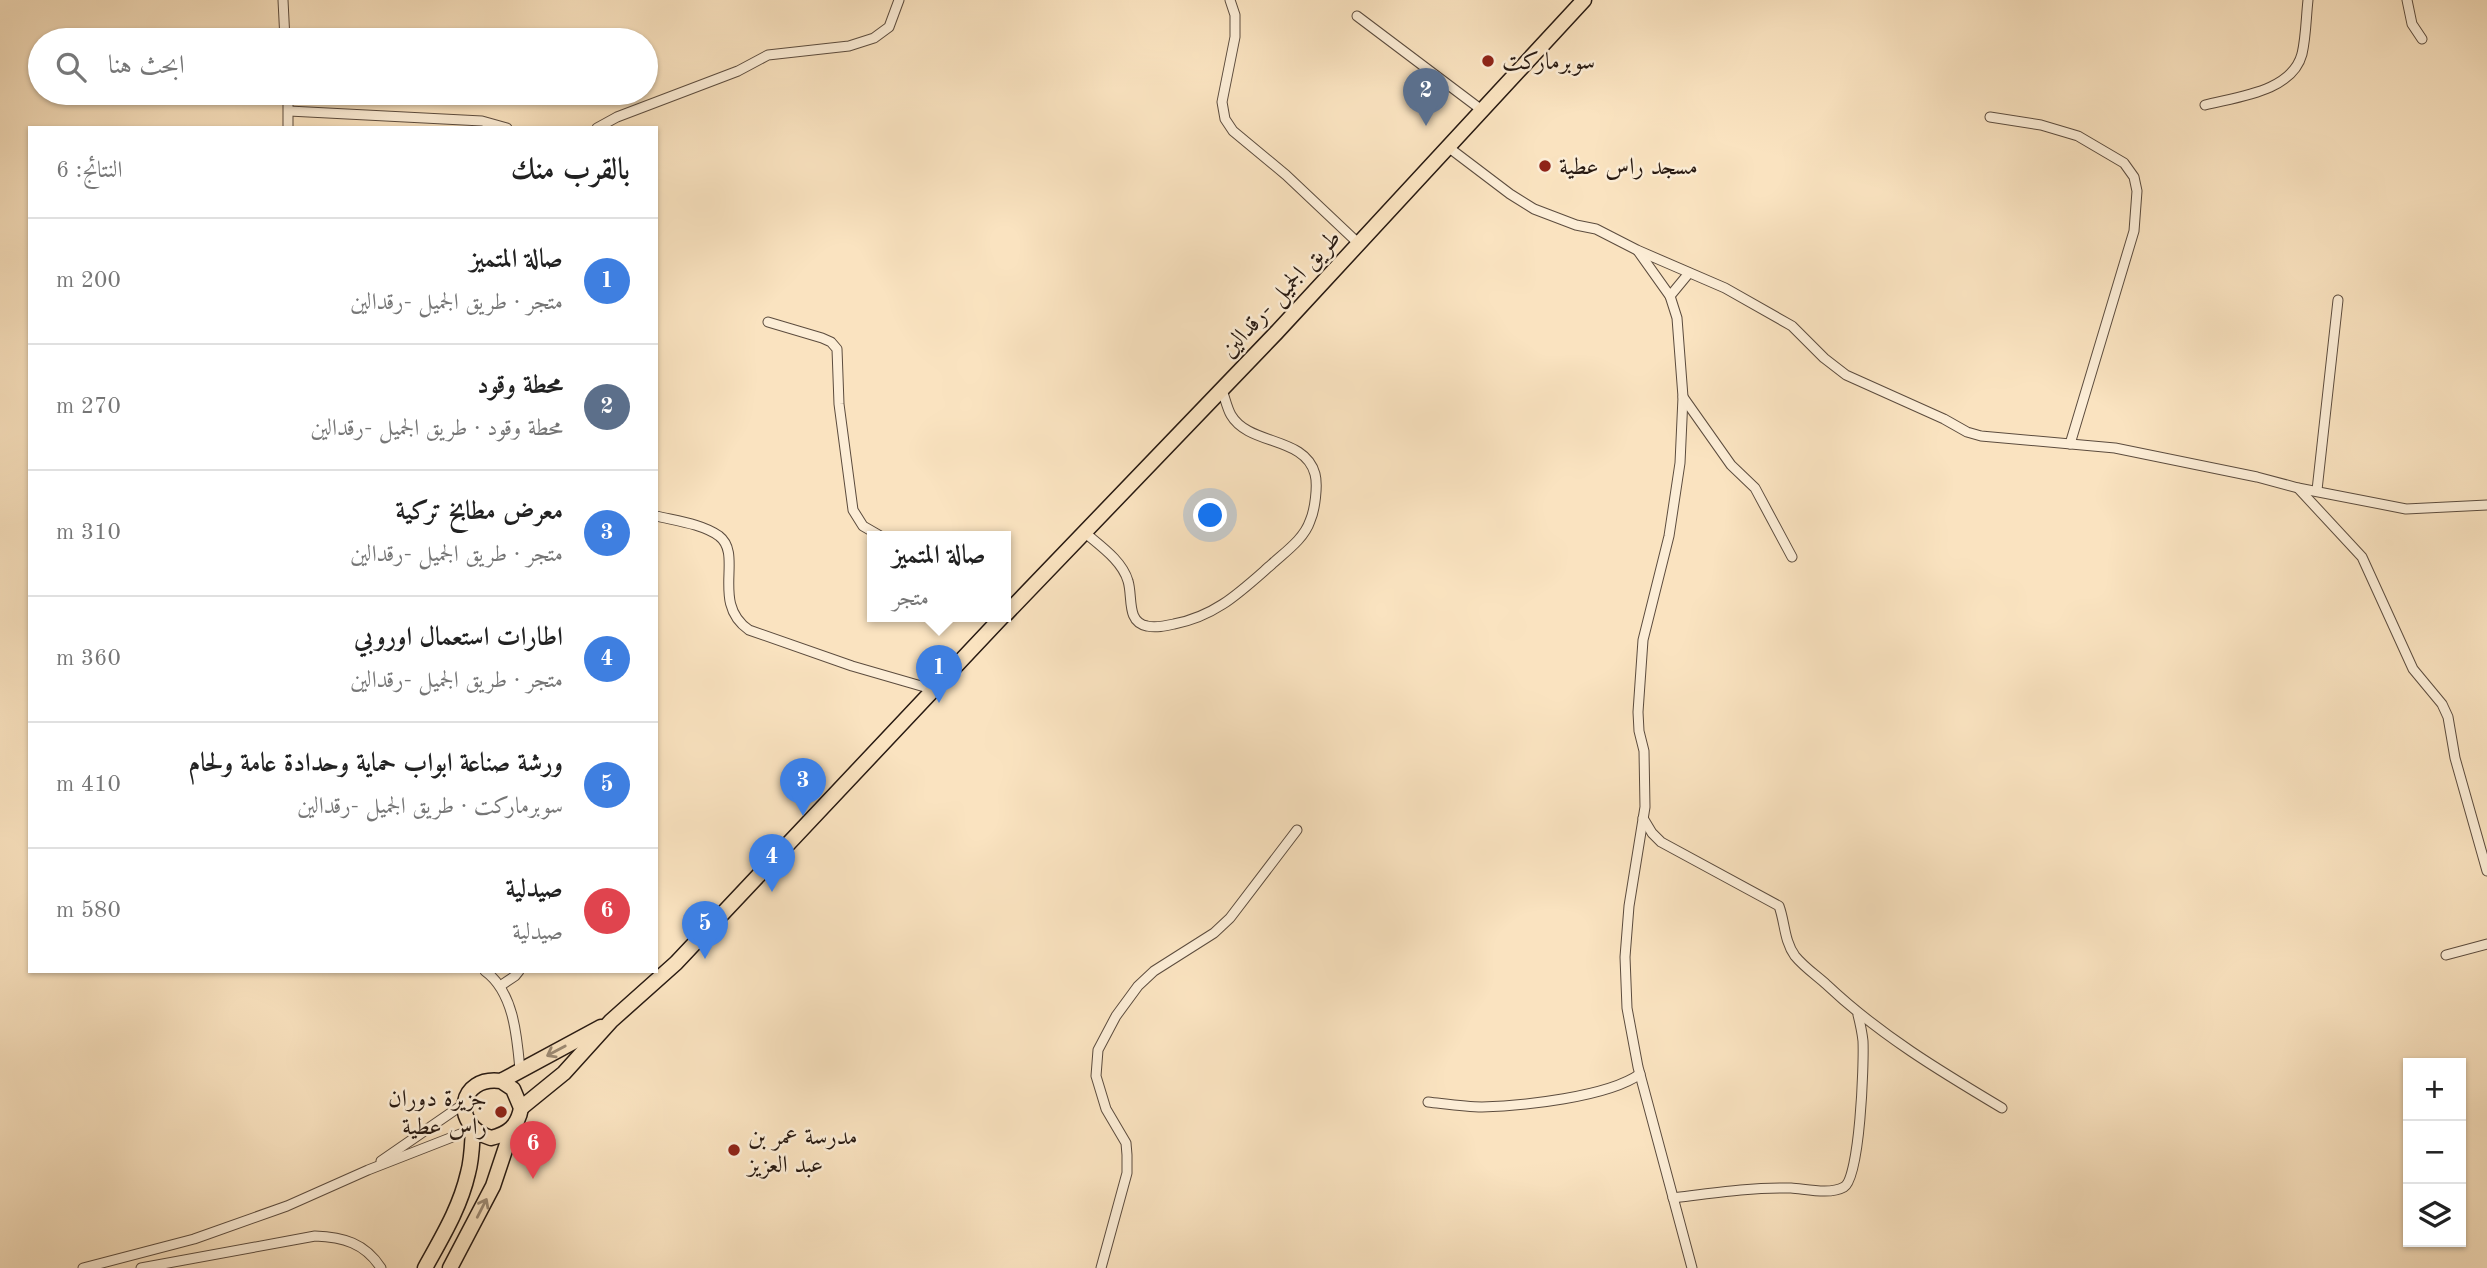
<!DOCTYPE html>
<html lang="ar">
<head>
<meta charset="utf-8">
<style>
  body { margin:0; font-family:"Old Standard TT",Amiri,serif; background:#f6f6f6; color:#222; direction:rtl }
  .controls { position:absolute; right:21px; bottom:21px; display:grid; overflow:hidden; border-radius:0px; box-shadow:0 2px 5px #0004 }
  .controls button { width:63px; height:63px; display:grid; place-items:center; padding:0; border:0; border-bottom:2px solid #e0e0e0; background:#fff; color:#222; font:35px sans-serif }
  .you { position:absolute; left:1211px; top:516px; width:24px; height:24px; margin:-18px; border:5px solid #fff; border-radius:50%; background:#1a73e8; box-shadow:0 0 0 10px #1a73e833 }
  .badge { display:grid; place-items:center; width:46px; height:46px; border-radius:50%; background:#8f2418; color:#fff; font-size:23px; font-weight:700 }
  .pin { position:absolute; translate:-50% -58px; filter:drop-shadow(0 2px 4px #0008) }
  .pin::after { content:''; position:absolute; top:37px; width:24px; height:21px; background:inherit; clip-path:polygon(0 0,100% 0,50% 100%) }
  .popup { position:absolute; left:867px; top:531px; width:144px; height:91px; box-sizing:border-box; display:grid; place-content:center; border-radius:0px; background:#fff; filter:drop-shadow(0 2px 5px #0005); font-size:23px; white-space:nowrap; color:#767676 }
  .popup b { font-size:26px; color:#222 }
  .popup::after { content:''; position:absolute; left:50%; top:100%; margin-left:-14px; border:14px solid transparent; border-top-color:#fff }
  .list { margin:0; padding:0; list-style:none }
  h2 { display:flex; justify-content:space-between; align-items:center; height:91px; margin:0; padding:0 28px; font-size:30px }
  h2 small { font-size:23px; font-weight:400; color:#767676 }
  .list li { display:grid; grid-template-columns:46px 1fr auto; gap:21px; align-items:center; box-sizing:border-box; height:126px; padding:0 28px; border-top:2px solid #e0e0e0 }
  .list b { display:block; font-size:26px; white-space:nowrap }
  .list p { margin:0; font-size:23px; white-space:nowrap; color:#767676 }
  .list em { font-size:23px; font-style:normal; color:#767676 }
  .icon { flex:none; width:38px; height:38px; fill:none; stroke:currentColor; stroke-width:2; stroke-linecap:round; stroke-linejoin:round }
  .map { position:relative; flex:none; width:2487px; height:1268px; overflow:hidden; direction:ltr }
  .search { position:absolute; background:#fff; box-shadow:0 2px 5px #0004; left:28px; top:28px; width:630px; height:77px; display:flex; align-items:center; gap:18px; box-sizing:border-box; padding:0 24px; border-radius:38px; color:#767676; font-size:26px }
  .panel { position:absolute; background:#fff; box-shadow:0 2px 5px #0004; left:28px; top:126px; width:630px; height:847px; border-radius:0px; direction:rtl }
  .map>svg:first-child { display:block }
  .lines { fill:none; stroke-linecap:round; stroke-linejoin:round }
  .street-casing { stroke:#5c4c3e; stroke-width:11 }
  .primary-casing { stroke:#281a12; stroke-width:17 }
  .street { stroke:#fcedd6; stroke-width:9 }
  .primary { stroke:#fae3c0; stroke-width:14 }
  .oneway { stroke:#9c8972 }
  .poi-dot { fill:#8f2418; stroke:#fcedd6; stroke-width:2.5 }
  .labels { text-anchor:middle; stroke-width:5; stroke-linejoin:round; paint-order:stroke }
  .poi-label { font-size:24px; fill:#281a12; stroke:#fcedd6; text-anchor:start }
  .street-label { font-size:24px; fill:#281a12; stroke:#fcedd6 }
</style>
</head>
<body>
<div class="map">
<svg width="2487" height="1268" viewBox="0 0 2487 1268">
  <rect width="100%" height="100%" fill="#fae3c0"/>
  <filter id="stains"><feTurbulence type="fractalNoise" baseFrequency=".00286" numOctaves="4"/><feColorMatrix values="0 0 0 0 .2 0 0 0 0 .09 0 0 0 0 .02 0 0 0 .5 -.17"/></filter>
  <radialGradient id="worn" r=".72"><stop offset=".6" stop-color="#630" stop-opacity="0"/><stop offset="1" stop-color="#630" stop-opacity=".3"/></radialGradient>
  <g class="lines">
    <g class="street-casing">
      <g id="street">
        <path d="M 283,0 L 285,40"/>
        <path d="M 1230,0 L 1235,15 L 1235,37 L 1222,102 L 1225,119 L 1233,131 L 1286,175 L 1358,243"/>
        <path d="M 2407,0 L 2412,24 L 2422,39"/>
        <path d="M 1357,16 L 1483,111"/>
        <path d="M 2205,105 C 2236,97 2292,92 2302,54 C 2306,37 2306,18 2308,0"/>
        <path d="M 289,111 L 482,121 L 507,128"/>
        <path d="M 1990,117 L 2041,125 L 2078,136 L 2124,163 L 2134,177 L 2137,191 L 2134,231 L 2070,444"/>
        <path d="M 288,128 L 288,93"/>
        <path d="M 597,128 L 617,117 L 738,71 L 768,55 L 849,46 L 874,38 L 889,27 L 899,0"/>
        <path d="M 1448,147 L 1510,194 L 1534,209 L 1576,225 L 1596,229 L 1637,250 L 1725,288 L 1792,326 L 1824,358 L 1846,375 L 1944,419 L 1967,432 L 1981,436 L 2115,448 L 2257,477 L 2298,488 L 2406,509 L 2487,505"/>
        <path d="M 1638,251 L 1670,296 L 1677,318 L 1683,397 L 1680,463 L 1669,536 L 1643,640 L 1638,712 L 1639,731 L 1644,751 L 1645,807 L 1629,906 L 1625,957 L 1627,1008 L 1638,1067 L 1692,1268"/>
        <path d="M 1670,296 L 1689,273"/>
        <path d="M 768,322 L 822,338 L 831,342 L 837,349 L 839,404 L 853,510 L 863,526 L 882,537"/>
        <path d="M 1683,397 L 1731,465 L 1755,488 L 1792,557"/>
        <path d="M 2298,488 L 2362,557 L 2413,669 L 2442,704 L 2448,717 L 2455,758 L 2487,871"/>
        <path d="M 2317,490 L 2338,300"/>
        <path d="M 656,516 C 677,521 702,524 719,536 C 744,555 710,603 749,630 L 852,666 L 935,690"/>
        <path d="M 1083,531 C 1099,545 1122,560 1128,581 C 1133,597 1126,622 1147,626 C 1156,628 1165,626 1174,624 C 1216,616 1240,592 1272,564 C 1285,552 1304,539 1310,521 C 1315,510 1318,485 1315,474 C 1305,436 1249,446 1231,415 C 1227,408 1225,398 1222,390"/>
        <path d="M 1643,818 L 1652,833 L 1661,842 L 1779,906 C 1785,922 1784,941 1795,956 C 1804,967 1817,976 1827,985 C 1880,1035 1940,1071 2002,1108"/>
        <path d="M 2446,955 L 2487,944"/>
        <path d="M 485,971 C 514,992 517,1037 520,1070"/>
        <path d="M 500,986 L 515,976 L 519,971"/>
        <path d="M 1428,1102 C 1446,1104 1465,1107 1482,1107 C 1522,1106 1608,1097 1640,1074"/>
        <path d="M 381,1161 L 465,1103"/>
        <path d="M 1673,1198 C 1713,1193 1751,1187 1791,1188 C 1806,1189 1830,1195 1844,1187 C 1860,1178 1864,1064 1863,1041 C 1862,1032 1860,1023 1858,1015"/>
        <path d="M 83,1268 L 194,1239 L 287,1206 L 368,1170 L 473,1129"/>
        <path d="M 141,1268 L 315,1236 C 343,1237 365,1243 381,1268"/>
        <path d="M 1101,1268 L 1127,1173 L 1127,1155 L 1126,1143 L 1106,1109 L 1096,1076 L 1098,1050 L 1116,1016 L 1138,986 L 1154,971 L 1214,933 L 1230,918 L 1297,830"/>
      </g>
    </g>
    <g class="primary-casing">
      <g id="primary">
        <path d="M 1006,614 L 1276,333 L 1584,0"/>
        <path d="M 501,1081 L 513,1089 L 521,1108 C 518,1126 508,1134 491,1138 C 450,1125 459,1075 501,1081 L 601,1027"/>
        <path d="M 521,1108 L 564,1073 L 611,1021 L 676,963 L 1002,617"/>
        <path d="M 425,1268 C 442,1237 460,1208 468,1173 C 472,1159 472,1144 473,1129"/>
        <path d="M 450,1268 L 493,1186 L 512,1129"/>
      </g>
    </g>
    <use href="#street" class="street"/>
    <use href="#primary" class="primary"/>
  </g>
  <defs><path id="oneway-shaft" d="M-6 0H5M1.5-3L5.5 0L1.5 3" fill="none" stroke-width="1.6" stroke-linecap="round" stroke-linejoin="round" transform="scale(1.75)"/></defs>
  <g class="oneway">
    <use href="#oneway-shaft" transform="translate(556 1051) rotate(152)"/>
    <use href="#oneway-shaft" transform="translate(482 1208) rotate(-63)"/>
  </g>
  <g class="poi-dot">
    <circle cx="1488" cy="61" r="7"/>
    <circle cx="1545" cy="166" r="7"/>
    <circle cx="501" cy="1112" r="7"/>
    <circle cx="734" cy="1150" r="7"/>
  </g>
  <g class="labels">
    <g class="poi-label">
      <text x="1502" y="69">سوبرماركت</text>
      <text x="1559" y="174">مسجد راس عطية</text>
      <text x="487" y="1106" text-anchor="end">جزيرة دوران<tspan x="487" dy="28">راس عطية</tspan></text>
      <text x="748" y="1144">مدرسة عمر بن<tspan x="748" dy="28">عبد العزيز</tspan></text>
    </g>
    <g class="street-label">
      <text transform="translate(1280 293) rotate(-47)" y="8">طريق الجميل -رقدالين</text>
    </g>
  </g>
  <rect width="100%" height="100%" filter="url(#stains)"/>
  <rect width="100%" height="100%" fill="url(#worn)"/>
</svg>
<div class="controls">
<button>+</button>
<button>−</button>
<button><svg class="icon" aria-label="layers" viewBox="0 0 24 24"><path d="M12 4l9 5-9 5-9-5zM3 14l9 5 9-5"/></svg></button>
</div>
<div class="you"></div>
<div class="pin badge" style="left:939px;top:703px;background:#3f7fe0">1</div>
<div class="popup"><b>صالة المتميز</b>متجر</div>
<div class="pin badge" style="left:1426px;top:126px;background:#5c6f8a">2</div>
<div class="pin badge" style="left:803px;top:816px;background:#3f7fe0">3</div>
<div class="pin badge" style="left:772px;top:892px;background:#3f7fe0">4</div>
<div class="pin badge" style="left:705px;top:959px;background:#3f7fe0">5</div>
<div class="pin badge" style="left:533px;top:1179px;background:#e0444e">6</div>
<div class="search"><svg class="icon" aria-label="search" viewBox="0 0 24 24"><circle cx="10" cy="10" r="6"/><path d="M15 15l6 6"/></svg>ابحث هنا</div>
<section class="panel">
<h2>بالقرب منك<small>النتائج: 6</small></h2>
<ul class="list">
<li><span class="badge" style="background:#3f7fe0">1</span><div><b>صالة المتميز</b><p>متجر · طريق الجميل -رقدالين</p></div><em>200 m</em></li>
<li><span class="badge" style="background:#5c6f8a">2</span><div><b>محطة وقود</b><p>محطة وقود · طريق الجميل -رقدالين</p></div><em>270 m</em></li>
<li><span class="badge" style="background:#3f7fe0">3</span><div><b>معرض مطابخ تركية</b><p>متجر · طريق الجميل -رقدالين</p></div><em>310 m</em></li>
<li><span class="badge" style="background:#3f7fe0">4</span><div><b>اطارات استعمال اوروبي</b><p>متجر · طريق الجميل -رقدالين</p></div><em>360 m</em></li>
<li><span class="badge" style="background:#3f7fe0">5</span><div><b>ورشة صناعة ابواب حماية وحدادة عامة ولحام</b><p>سوبرماركت · طريق الجميل -رقدالين</p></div><em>410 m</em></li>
<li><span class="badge" style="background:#e0444e">6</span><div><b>صيدلية</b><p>صيدلية</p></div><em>580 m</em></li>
</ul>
</section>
</div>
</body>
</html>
